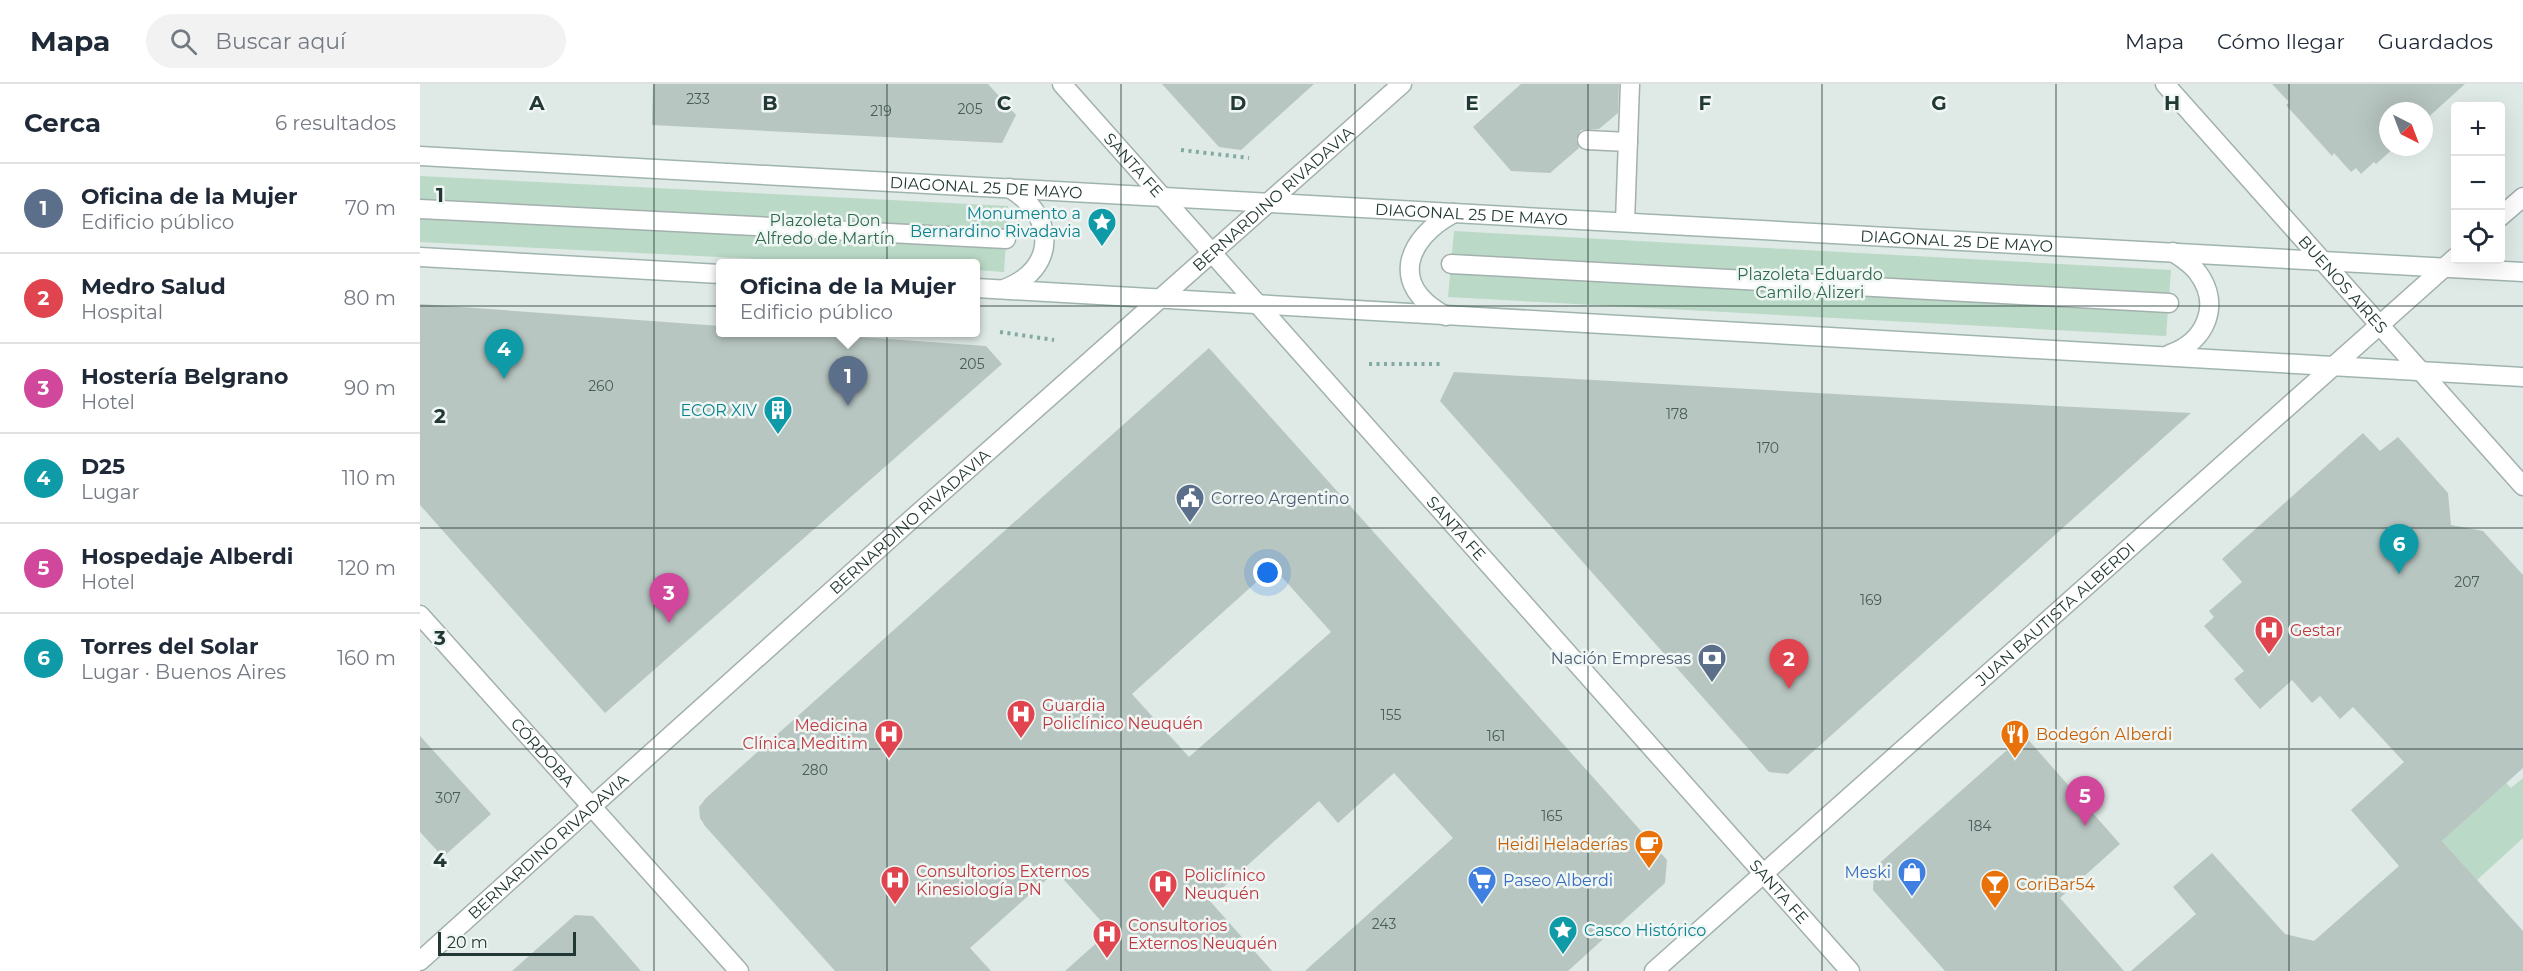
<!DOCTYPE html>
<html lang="es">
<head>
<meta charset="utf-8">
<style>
  body { margin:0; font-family:Montserrat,sans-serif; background:#f2f2f3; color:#1f2937 }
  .controls { position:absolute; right:18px; top:18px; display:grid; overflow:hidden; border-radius:6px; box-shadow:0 6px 24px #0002 }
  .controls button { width:54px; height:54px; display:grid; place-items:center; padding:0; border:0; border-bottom:2px solid #e0e1e3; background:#fff; color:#1f2937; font:30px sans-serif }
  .compass { position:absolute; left:1959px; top:18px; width:54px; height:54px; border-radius:50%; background:#fff; box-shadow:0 6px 24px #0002; rotate:138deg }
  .scale { position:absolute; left:18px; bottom:15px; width:138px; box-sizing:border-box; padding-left:6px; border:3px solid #223834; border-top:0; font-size:16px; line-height:21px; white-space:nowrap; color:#223834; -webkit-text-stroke:4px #eff6f4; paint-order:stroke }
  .you { position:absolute; left:848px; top:489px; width:21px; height:21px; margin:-15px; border:4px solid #fff; border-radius:50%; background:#1a73e8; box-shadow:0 0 0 9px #1a73e833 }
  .badge { display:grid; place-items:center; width:39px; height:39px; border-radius:50%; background:#78584a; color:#fff; font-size:20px; font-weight:700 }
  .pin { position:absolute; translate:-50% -50px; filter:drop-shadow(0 2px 3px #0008) }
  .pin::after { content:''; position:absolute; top:32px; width:21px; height:18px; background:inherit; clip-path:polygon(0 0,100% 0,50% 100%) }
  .popup { position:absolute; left:296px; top:175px; width:264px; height:78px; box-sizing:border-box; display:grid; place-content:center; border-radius:6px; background:#fff; filter:drop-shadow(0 2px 4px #0005); font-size:20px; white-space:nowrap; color:#747a83 }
  .popup b { font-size:22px; color:#1f2937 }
  .popup::after { content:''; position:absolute; left:50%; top:100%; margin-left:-12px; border:12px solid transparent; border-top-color:#fff }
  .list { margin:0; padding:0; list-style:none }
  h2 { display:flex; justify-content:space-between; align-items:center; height:78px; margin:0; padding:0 24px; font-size:26px }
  h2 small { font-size:20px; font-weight:400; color:#747a83 }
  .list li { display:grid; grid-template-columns:39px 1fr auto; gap:18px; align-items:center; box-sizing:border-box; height:90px; padding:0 24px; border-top:2px solid #e0e1e3 }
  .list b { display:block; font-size:22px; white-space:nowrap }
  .list p { margin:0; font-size:20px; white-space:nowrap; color:#747a83 }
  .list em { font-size:20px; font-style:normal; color:#747a83 }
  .icon { flex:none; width:33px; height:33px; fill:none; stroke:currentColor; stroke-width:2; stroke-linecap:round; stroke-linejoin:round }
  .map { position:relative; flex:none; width:2103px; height:887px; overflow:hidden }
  header { display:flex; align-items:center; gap:36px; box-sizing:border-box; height:84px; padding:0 30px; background:#fff; border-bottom:2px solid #e0e1e3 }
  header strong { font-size:28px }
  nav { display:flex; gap:33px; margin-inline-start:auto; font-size:21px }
  .search { width:420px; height:54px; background:#f2f2f3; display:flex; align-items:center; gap:15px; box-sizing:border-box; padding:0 21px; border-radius:33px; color:#747a83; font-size:22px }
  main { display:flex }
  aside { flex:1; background:#fff }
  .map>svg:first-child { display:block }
  .green { fill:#bad9c6 }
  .building { fill:#b8c6c2; fill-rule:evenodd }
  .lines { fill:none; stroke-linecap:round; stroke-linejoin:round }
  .lane-casing { stroke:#a3b0ad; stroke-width:21 }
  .street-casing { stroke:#a3b0ad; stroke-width:21 }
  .secondary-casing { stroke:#a0b4af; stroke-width:21 }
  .path { stroke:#83aaa2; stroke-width:4; stroke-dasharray:3 4.5; stroke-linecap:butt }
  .lane { stroke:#fff; stroke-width:18 }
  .street { stroke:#fff; stroke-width:18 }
  .secondary { stroke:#fff; stroke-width:18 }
  .grid { fill:none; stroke:#223834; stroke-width:1.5; stroke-opacity:0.55 }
  .labels { text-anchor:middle; stroke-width:5; stroke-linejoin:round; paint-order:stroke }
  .number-label { font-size:14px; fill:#485c58 }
  .street-label { font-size:16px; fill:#223834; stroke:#eff6f4 }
  .culture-label { font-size:16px; fill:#0d838f; stroke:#eff6f4; text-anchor:end }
  .park-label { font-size:16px; fill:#306a4d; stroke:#eff6f4 }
  .service-label { font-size:16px; fill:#4e5e75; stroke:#eff6f4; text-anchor:start }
  .health-label { font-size:16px; fill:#be3a42; stroke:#eff6f4; text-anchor:start }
  .food-label { font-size:16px; fill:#c56008; stroke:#eff6f4; text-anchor:start }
  .shop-label { font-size:16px; fill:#366cbe; stroke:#eff6f4; text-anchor:end }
  .grid-label { font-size:20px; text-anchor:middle; font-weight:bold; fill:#223834; stroke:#eff6f4; stroke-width:5; stroke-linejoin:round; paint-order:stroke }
</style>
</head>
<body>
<header>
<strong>Mapa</strong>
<div class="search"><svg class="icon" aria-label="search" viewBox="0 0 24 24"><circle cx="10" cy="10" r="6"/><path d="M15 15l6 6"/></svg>Buscar aquí</div>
<nav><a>Mapa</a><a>Cómo llegar</a><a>Guardados</a></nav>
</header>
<main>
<aside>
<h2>Cerca<small>6 resultados</small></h2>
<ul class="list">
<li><span class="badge" style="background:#5c6f8a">1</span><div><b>Oficina de la Mujer</b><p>Edificio público</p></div><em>70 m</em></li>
<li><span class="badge" style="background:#e0444e">2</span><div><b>Medro Salud</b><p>Hospital</p></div><em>80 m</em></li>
<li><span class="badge" style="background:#d1479c">3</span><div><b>Hostería Belgrano</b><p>Hotel</p></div><em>90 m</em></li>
<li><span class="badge" style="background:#0f9aa8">4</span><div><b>D25</b><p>Lugar</p></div><em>110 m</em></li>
<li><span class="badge" style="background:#d1479c">5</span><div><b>Hospedaje Alberdi</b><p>Hotel</p></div><em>120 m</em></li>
<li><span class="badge" style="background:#0f9aa8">6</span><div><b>Torres del Solar</b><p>Lugar · Buenos Aires</p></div><em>160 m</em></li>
</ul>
</aside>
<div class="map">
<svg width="2103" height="887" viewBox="0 0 2103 887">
  <rect width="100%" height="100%" fill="#dfe9e6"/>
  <g class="green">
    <path d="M 0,92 L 588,122 L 584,188 L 556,186 L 556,180 L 419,179 L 0,158 Z"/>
    <path d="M 1034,147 L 1751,186 L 1746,252 L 1028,213 Z"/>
    <path d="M 2103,694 L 2103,754 L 2057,796 L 2022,757 L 2086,699 L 2091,704 Z"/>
  </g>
  <g class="building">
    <path d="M 233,0 L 568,0 L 596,31 L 582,59 L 232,41 Z"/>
    <path d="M 742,0 L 894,0 L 821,66 L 799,63 Z"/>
    <path d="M 1101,0 L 1199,0 L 1198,29 L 1179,45 L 1161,46 L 1156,55 L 1159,64 L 1130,89 L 1091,87 L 1053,43 Z"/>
    <path d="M 1852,0 L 2045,0 L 2004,37 L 2004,27 L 1968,27 L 1968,63 L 1975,63 L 1956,80 L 1954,78 L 1941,90 L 1936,84 L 1931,88 L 1914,69 L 1912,72 L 1866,21 L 1869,18 Z"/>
    <path d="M 0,220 L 300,242 L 300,249 L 384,249 L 566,262 L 582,280 L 185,629 L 0,421 Z"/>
    <path d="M 789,264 L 1247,776 L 1245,799 L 1148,887 L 885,887 L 1033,754 L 974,689 L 918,739 L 899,717 L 789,816 L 852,887 L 645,887 L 690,847 L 636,787 L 550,864 L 571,887 L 415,887 L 285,742 L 280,734 L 279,723 L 286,714 ZM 853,483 L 911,548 L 769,673 L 712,610 Z"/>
    <path d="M 1034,288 L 1503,315 L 1771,329 L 1368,690 L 1349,688 L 1020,317 Z"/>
    <path d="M 1943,349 L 1960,367 L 1978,353 L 2028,409 L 2031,441 L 2063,447 L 2103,491 L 2103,684 L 2022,757 L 2103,847 L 2103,887 L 1711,887 L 1776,830 L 1753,803 L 1792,769 L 1865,850 L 1894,857 L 1979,782 L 1931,726 L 1984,678 L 1933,623 L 1920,635 L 1900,612 L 1892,619 L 1872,596 L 1840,625 L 1814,595 L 1824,587 L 1784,542 L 1794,533 L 1789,527 L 1822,498 L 1802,475 Z"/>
    <path d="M 1604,651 L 1700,760 L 1640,814 L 1704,887 L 1525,887 L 1453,806 L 1454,784 Z"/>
    <path d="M 0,652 L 71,730 L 23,773 L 0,748 Z"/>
    <path d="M 155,831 L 173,832 L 221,887 L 92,887 Z"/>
  </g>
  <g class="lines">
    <g class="lane-casing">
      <g id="lane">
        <path d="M 1167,56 L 1208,58"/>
        <path d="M 1205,138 L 1210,0"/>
      </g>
    </g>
    <g class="street-casing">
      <g id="street">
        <path id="s1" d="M 642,0 L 1430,887"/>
        <path id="s2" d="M 1745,0 L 2103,402"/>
        <path d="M 0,125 L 586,155"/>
        <path d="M 2080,133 L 2103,113"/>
        <path d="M 1031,180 L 1749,219"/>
        <path id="s3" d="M 0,531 L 319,887"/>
        <path id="s4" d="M 0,877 L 485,441 L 982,0"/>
        <path id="s5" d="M 1234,887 L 2036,173"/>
      </g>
    </g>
    <g class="secondary-casing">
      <g id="secondary">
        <path id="s6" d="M 0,72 L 2103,188"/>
        <path d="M 0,173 L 300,190"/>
        <path d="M 556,204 L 2103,293"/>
        <path d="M 584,205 C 638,185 636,131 589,104"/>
        <path d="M 1026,232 C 969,202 985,155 1034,129"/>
        <path d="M 1750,270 C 1785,258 1802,221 1778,189 C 1772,180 1762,174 1753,168"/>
      </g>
    </g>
    <g class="path">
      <path d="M 761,66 L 829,74"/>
      <path d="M 580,248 L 634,256"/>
      <path d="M 949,280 L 1020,280"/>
    </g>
    <use href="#lane" class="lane"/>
    <use href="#street" class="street"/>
    <use href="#secondary" class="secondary"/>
  </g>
  <path class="grid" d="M 234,0 L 234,887M 467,0 L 467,887M 701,0 L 701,887M 935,0 L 935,887M 1168,0 L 1168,887M 1402,0 L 1402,887M 1636,0 L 1636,887M 1869,0 L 1869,887M 0,222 L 2103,222M 0,444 L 2103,444M 0,665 L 2103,665"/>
  <defs>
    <g id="sight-pin" transform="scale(1.5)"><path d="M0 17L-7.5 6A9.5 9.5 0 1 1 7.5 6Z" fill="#0f9aa8" stroke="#eff6f4"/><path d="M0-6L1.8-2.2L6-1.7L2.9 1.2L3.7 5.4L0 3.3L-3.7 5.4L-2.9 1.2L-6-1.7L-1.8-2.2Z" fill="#fff"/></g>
    <g id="building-pin" transform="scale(1.5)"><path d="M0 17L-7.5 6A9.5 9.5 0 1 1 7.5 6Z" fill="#0f9aa8" stroke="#eff6f4"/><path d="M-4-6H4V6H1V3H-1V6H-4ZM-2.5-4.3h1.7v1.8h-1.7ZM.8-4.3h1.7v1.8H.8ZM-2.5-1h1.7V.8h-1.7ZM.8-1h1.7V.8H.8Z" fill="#fff"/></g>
    <g id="civic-pin" transform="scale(1.5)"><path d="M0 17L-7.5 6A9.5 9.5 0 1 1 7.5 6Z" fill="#5c6f8a" stroke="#eff6f4"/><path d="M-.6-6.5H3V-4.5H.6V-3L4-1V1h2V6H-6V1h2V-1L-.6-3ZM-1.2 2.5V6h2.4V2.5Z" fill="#fff"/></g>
    <g id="hospital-pin" transform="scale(1.5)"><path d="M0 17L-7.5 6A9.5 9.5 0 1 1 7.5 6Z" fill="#e0444e" stroke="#eff6f4"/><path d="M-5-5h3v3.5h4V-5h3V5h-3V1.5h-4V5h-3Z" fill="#fff"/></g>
    <g id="bank-pin" transform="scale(1.5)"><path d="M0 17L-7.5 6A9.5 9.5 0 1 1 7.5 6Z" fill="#5c6f8a" stroke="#eff6f4"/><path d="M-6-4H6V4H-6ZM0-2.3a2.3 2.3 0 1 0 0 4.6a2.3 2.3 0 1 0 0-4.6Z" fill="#fff"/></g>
    <g id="restaurant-pin" transform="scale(1.5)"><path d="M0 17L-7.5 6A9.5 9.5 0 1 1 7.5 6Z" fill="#e8710a" stroke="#eff6f4"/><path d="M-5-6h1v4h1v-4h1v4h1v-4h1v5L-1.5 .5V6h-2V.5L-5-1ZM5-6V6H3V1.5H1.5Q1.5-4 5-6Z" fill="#fff"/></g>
    <g id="cafe-pin" transform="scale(1.5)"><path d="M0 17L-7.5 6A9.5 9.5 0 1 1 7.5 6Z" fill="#e8710a" stroke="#eff6f4"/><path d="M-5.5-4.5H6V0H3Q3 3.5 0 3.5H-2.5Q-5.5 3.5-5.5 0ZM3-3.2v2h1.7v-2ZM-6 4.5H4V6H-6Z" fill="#fff"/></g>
    <g id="shop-pin" transform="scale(1.5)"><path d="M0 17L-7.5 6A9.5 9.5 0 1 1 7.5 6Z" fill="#3f7fe0" stroke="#eff6f4"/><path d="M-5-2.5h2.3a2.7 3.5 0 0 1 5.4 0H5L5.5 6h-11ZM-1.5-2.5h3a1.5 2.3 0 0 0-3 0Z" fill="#fff"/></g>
    <g id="supermarket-pin" transform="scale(1.5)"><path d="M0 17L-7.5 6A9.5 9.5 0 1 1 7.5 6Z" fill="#3f7fe0" stroke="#eff6f4"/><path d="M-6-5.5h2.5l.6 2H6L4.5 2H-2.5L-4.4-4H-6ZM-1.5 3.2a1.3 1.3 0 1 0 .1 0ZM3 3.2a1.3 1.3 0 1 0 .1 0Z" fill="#fff"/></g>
    <g id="bar-pin" transform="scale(1.5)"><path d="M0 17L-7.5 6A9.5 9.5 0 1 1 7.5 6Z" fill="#e8710a" stroke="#eff6f4"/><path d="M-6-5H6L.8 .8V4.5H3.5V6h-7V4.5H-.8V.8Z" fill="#fff"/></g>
  </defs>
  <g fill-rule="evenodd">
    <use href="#sight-pin" x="682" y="138"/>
    <use href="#building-pin" x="358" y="326"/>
    <use href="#civic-pin" x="770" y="414"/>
    <use href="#hospital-pin" x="1849" y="546"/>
    <use href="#bank-pin" x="1292" y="574"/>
    <use href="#hospital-pin" x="601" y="630"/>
    <use href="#hospital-pin" x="469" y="650"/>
    <use href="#restaurant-pin" x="1595" y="650"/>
    <use href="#cafe-pin" x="1229" y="760"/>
    <use href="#shop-pin" x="1492" y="788"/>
    <use href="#hospital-pin" x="475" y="796"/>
    <use href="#supermarket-pin" x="1062" y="796"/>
    <use href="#hospital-pin" x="743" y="800"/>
    <use href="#bar-pin" x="1575" y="800"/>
    <use href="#sight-pin" x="1143" y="846"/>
    <use href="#hospital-pin" x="687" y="850"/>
  </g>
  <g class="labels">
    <g class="number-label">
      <text x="278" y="20">233</text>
      <text x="550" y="30">205</text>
      <text x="461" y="32">219</text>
      <text x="552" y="285">205</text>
      <text x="181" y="307">260</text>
      <text x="1257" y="335">178</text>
      <text x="1348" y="369">170</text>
      <text x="2047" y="503">207</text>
      <text x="1451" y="521">169</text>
      <text x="971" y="636">155</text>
      <text x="1076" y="657">161</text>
      <text x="395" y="691">280</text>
      <text x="28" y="719">307</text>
      <text x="1132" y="737">165</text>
      <text x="1560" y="747">184</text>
      <text x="964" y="845">243</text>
    </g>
    <g class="street-label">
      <text dy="6" stroke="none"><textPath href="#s1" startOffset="108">SANTA FE</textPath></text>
      <text dy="6" stroke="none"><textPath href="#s6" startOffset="567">DIAGONAL 25 DE MAYO</textPath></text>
      <text dy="6" stroke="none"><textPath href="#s4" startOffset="1144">BERNARDINO RIVADAVIA</textPath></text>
      <text dy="6" stroke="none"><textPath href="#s6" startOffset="1053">DIAGONAL 25 DE MAYO</textPath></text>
      <text dy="6" stroke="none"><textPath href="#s6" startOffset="1539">DIAGONAL 25 DE MAYO</textPath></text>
      <text dy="6" stroke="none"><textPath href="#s2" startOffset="268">BUENOS AIRES</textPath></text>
      <text dy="6" stroke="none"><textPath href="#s4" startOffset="658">BERNARDINO RIVADAVIA</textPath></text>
      <text dy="6" stroke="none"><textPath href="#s1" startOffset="594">SANTA FE</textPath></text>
      <text dy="6" stroke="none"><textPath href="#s5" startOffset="537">JUAN BAUTISTA ALBERDI</textPath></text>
      <text dy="6" stroke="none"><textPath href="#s3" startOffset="184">CÓRDOBA</textPath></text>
      <text dy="6" stroke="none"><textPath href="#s4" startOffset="172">BERNARDINO RIVADAVIA</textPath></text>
      <text dy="6" stroke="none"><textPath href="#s1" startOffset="1080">SANTA FE</textPath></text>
    </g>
    <g class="culture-label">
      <text x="661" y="135">Monumento a<tspan x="661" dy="18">Bernardino Rivadavia</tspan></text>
      <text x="337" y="332">ECOR XIV</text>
      <text x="1164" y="852" text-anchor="start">Casco Histórico</text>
    </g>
    <g class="park-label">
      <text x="405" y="142">Plazoleta Don<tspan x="405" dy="18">Alfredo de Martín</tspan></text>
      <text x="1390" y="196">Plazoleta Eduardo<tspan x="1390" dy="18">Camilo Alizeri</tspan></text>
    </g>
    <g class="service-label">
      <text x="791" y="420">Correo Argentino</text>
      <text x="1271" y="580" text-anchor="end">Nación Empresas</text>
    </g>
    <g class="health-label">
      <text x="1870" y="552">Gestar</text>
      <text x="622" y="627">Guardia<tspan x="622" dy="18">Policlínico Neuquén</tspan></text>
      <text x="448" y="647" text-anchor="end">Medicina<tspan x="448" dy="18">Clínica Meditim</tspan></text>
      <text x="496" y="793">Consultorios Externos<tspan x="496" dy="18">Kinesiología PN</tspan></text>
      <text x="764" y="797">Policlínico<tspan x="764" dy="18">Neuquén</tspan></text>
      <text x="708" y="847">Consultorios<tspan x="708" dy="18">Externos Neuquén</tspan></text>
    </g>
    <g class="food-label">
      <text x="1616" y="656">Bodegón Alberdi</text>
      <text x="1208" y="766" text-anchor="end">Heidi Heladerías</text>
      <text x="1596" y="806">CoriBar54</text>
    </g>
    <g class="shop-label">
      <text x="1471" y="794">Meski</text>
      <text x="1083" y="802" text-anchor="start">Paseo Alberdi</text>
    </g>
  </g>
  <g class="grid-label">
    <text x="117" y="26">A</text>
    <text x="350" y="26">B</text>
    <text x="584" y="26">C</text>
    <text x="818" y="26">D</text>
    <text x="1052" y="26">E</text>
    <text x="1285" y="26">F</text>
    <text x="1519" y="26">G</text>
    <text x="1752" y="26">H</text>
    <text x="20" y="118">1</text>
    <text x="20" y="339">2</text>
    <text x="20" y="561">3</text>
    <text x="20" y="783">4</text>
  </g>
</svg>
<div class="controls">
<button>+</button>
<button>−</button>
<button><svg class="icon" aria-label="locate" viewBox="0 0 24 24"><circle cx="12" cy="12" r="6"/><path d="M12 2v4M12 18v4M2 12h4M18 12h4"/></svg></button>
</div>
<svg class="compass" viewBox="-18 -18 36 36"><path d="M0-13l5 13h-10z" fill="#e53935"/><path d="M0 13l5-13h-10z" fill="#747a83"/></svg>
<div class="scale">20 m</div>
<div class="you"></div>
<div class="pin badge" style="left:428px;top:322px;background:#5c6f8a">1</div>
<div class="popup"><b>Oficina de la Mujer</b>Edificio público</div>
<div class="pin badge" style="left:1369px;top:605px;background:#e0444e">2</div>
<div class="pin badge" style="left:249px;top:539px;background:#d1479c">3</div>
<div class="pin badge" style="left:84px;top:295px;background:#0f9aa8">4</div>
<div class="pin badge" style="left:1665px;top:742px;background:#d1479c">5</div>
<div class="pin badge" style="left:1979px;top:490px;background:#0f9aa8">6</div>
</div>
</main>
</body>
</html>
